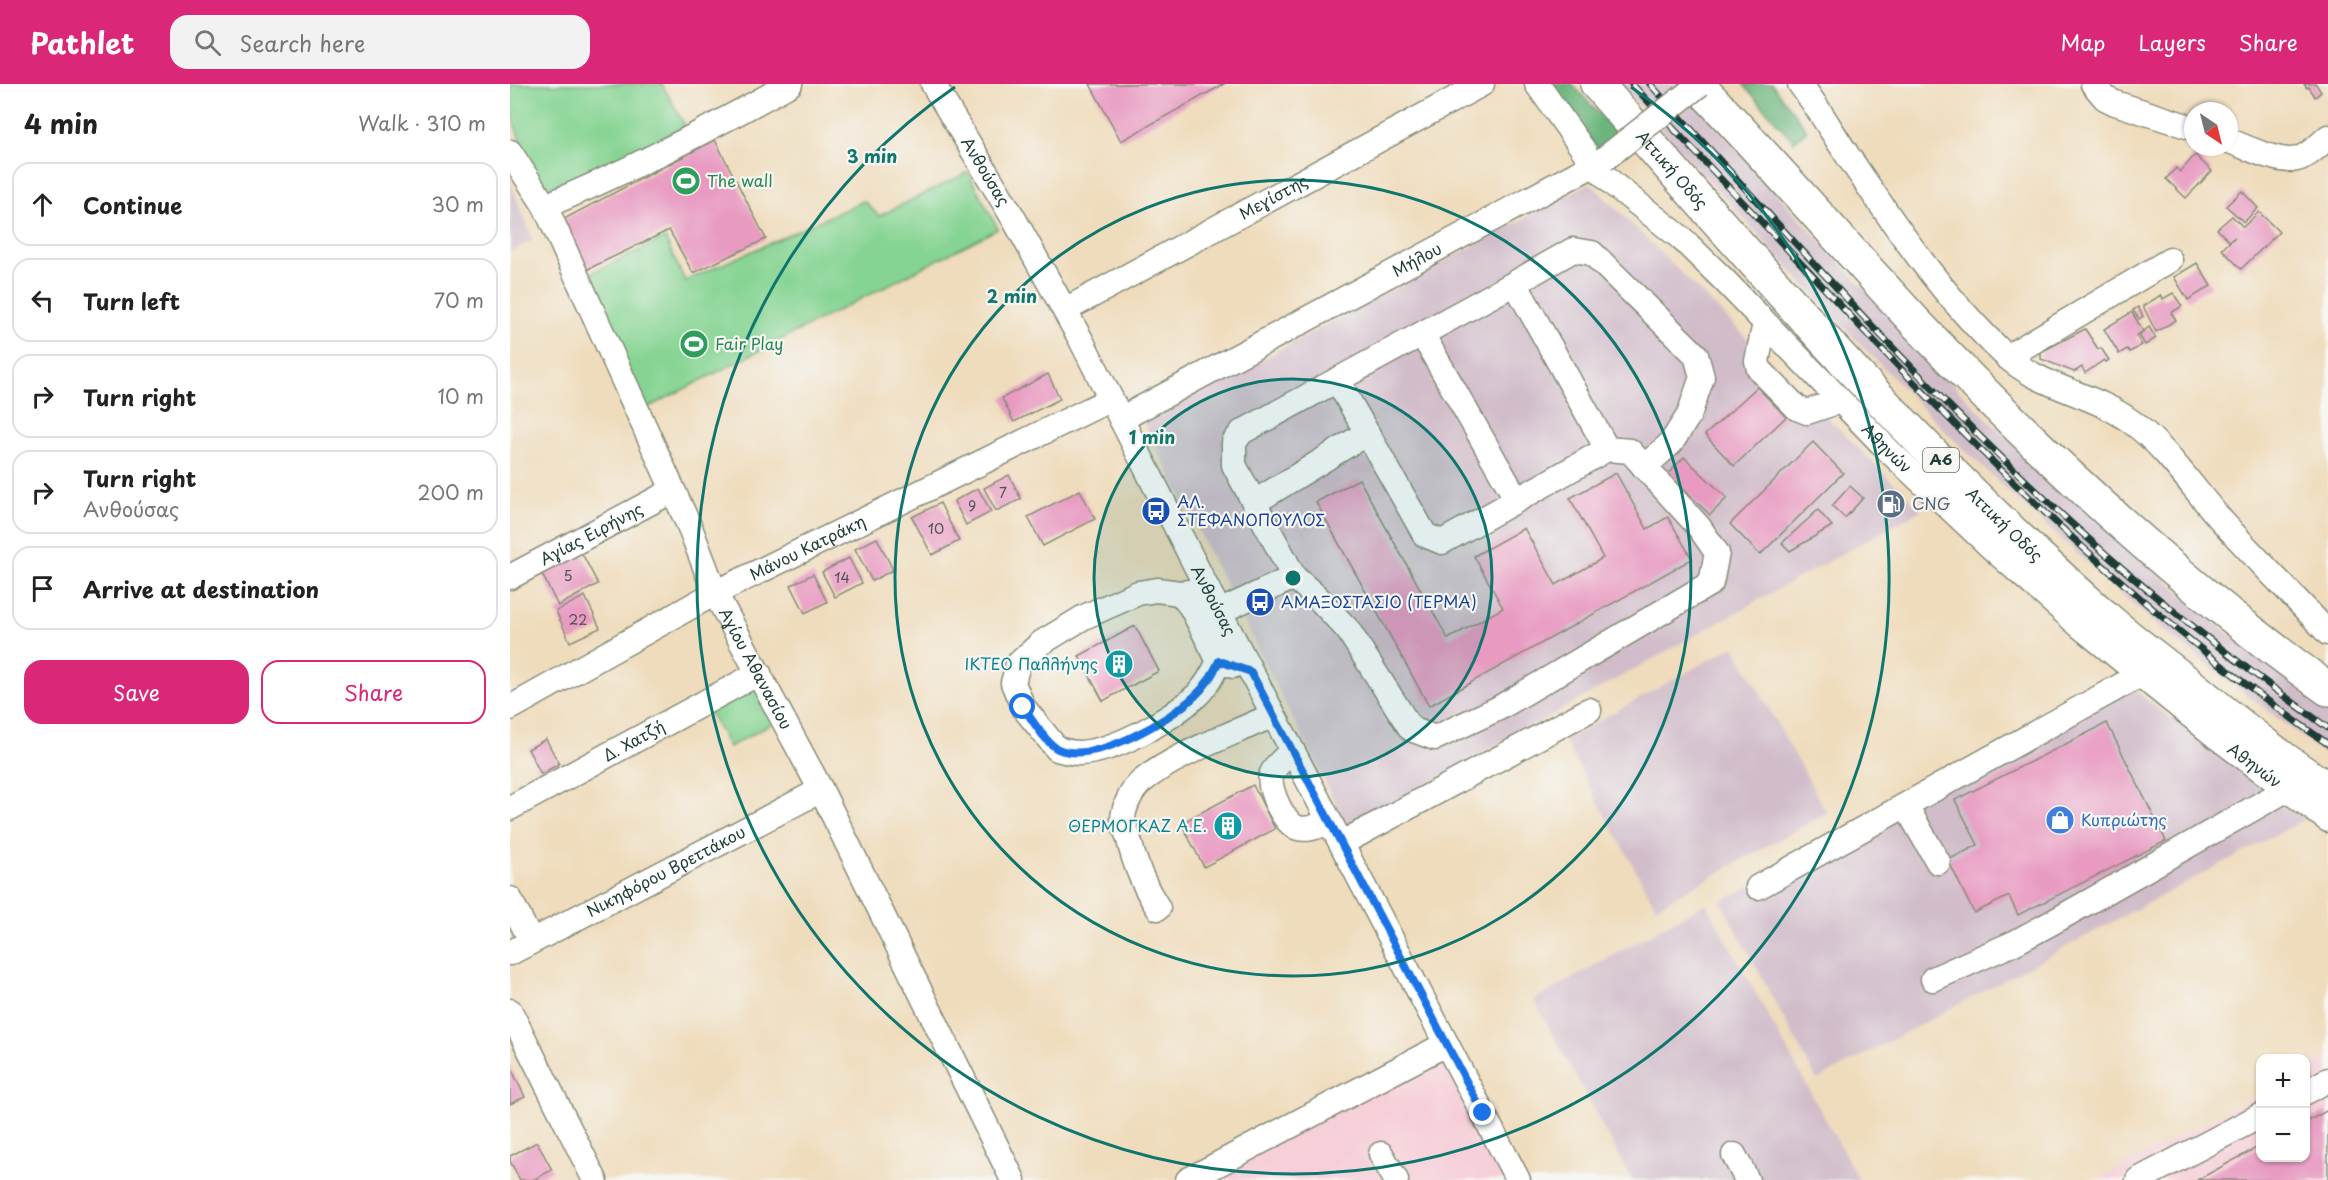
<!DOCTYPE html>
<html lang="en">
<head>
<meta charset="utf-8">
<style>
  body { margin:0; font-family:"Playpen Sans",sans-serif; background:#f2f2f2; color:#222 }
  .controls { position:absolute; right:18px; bottom:18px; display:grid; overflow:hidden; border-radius:12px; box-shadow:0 2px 4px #0004 }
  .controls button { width:54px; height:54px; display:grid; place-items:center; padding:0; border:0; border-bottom:2px solid #e0e0e0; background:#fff; color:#222; font:30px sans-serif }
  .compass { position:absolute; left:1674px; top:18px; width:54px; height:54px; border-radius:50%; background:#fff; box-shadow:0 2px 4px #0004; rotate:145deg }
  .stop { position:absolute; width:18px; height:18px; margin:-14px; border:4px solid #1a73e8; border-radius:50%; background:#fff }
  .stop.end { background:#1a73e8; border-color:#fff; box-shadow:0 2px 6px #0008 }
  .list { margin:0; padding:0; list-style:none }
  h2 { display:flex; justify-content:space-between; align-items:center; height:78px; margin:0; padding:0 24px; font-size:26px }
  h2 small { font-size:20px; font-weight:400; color:#767676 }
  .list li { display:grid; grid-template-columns:39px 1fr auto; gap:18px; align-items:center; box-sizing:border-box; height:84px; margin:0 12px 12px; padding:0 12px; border:2px solid #e0e0e0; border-radius:18px }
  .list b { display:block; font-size:22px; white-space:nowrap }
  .list p { margin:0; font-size:20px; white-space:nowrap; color:#767676 }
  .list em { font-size:20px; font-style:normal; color:#767676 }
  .actions { display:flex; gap:12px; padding:18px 24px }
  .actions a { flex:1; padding:14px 0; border:2px solid #db2777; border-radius:18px; text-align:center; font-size:21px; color:#db2777 }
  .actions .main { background:#db2777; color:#fff }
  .icon { flex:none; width:33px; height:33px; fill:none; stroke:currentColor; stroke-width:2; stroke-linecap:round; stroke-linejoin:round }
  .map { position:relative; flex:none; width:1818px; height:1096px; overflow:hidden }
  header { display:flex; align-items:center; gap:36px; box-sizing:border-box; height:84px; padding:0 30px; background:#db2777; color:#fff }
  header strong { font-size:28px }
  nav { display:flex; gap:33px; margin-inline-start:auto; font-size:21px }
  .search { width:420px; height:54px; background:#f2f2f2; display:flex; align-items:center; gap:15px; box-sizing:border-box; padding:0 21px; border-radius:18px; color:#767676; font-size:22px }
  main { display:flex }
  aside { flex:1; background:#fff }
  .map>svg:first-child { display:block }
  .built { fill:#f6cfd8 }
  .industrial { fill:#d1bdca }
  .green { fill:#86d493; stroke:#528864; stroke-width:1.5 }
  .forest { fill:#6cb67d; stroke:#467a58; stroke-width:1.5 }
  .building { fill:#e89ac1 }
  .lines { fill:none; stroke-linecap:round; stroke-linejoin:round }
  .minor-casing { stroke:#878c78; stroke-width:27 }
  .highway-casing { stroke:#878c78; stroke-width:36 }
  .minor { stroke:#fff; stroke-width:24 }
  .highway { stroke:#fff; stroke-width:33 }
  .rail-casing { stroke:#1f3d34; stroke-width:7 }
  .rail { stroke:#f6f6f2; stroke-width:4.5; stroke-dasharray:14; stroke-linecap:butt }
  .minor-bridge-casing { stroke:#878c78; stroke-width:27; stroke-linecap:butt }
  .minor-bridge { stroke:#fff; stroke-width:24 }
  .route { stroke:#1a73e8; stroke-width:8 }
  .ring { fill:none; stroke:#0f766e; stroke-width:3 }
  .labels { text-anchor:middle; stroke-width:4.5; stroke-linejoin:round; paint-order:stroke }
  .number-label { font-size:14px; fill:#515457 }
  .shield { fill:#f6f6f2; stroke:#60746d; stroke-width:1.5 }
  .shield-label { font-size:15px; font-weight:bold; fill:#1f3d34 }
  .street-label { font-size:16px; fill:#1f3d34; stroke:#f6f6f2 }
  .leisure-label { font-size:16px; fill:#27864d; stroke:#f6f6f2; text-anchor:start }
  .transit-label { font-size:16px; fill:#164399; stroke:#f6f6f2; text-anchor:start }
  .service-label { font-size:16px; fill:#4e5e75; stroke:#f6f6f2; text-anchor:start }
  .culture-label { font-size:16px; fill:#0d838f; stroke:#f6f6f2; text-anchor:end }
  .shop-label { font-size:16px; fill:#366cbe; stroke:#f6f6f2; text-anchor:start }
  .centre { fill:#0f766e; stroke:#f6f6f2; stroke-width:3 }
  .ring-label { font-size:18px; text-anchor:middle; font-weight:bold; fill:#0f766e; stroke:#f6f6f2; stroke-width:4.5; stroke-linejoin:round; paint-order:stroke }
</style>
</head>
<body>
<header>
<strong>Pathlet</strong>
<div class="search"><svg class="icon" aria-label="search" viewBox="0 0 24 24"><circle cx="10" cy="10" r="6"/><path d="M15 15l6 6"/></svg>Search here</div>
<nav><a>Map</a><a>Layers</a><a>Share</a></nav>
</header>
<main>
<aside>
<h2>4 min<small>Walk · 310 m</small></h2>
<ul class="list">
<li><svg class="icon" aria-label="ahead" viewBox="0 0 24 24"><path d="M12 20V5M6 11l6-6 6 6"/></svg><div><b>Continue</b></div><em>30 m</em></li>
<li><svg class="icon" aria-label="left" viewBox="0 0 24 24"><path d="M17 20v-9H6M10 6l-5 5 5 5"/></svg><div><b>Turn left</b></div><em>70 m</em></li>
<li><svg class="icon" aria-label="right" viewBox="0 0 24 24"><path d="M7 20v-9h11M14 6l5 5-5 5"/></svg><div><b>Turn right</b></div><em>10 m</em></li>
<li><svg class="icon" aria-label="right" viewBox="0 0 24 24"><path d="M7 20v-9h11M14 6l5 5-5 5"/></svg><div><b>Turn right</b><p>Ανθούσας</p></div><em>200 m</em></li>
<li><svg class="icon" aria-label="arrive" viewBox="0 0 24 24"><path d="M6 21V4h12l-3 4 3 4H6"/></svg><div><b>Arrive at destination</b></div></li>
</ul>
<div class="actions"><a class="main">Save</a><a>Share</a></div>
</aside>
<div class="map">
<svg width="1818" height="1096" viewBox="0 0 1818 1096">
  <rect width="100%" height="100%" fill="#f6f6f2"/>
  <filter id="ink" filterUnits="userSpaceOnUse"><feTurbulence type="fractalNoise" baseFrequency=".0167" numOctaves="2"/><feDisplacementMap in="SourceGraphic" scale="12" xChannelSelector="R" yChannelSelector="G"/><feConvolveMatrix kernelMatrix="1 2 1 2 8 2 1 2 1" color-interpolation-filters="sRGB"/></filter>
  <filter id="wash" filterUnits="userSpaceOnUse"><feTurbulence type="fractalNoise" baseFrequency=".008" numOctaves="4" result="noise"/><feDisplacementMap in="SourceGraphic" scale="24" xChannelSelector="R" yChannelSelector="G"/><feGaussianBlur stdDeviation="1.35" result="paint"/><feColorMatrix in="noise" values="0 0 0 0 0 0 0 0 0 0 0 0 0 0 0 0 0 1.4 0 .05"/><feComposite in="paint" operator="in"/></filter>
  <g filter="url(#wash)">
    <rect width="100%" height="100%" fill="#efdcbc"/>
    <g class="built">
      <path d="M 1818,973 L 1818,1096 L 1587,1096 L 1750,1009 L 1750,1074 L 1796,1074 L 1796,985 Z"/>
      <path d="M 919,980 L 929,981 L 939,989 L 996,1096 L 696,1096 Z"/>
    </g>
    <g class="industrial">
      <path d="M 1110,0 L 1167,0 L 1436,294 L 1494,351 L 1717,549 L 1818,621 L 1818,673 L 1644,539 L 1496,405 L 1437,349 L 1321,230 Z"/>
      <path d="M 0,98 L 23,156 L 0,168 Z"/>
      <path d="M 1080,99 L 1411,426 L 838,744 L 634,339 Z"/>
      <path d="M 1224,562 L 1317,729 L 1146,823 L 1054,656 Z"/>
      <path d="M 1612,597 L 1795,735 L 1307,996 L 1211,818 Z"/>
      <path d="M 1196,819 L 1349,1096 L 1122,1096 L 1024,916 Z"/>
    </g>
    <g class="green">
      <path d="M 0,0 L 152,0 L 175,42 L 94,83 L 32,106 L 13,66 L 0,25 Z"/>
      <path d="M 458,88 L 488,145 L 137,324 L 74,192 L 155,154 L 175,197 L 354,117 L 369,132 Z"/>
      <path d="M 255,591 L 276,632 L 219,663 L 197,624 Z"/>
    </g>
    <g class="forest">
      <path d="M 1039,0 L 1062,0 L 1108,50 L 1087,65 Z"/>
      <path d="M 1233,0 L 1262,0 L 1297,46 L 1284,58 Z"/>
    </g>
    <g id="blocks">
      <g class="building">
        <path d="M 580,0 L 714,0 L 611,57 Z"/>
        <path d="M 1794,0 L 1806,0 L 1811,8 L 1805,13 L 1799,3 L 1797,4 Z"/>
        <path d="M 205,56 L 256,155 L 183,189 L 159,146 L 72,188 L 48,138 Z"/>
        <path d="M 1685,71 L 1702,87 L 1676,114 L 1656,95 L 1666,84 L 1670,88 Z"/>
        <path d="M 1732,107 L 1748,124 L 1734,138 L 1716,122 Z"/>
        <path d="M 1749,128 L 1769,148 L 1731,185 L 1712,165 L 1725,153 L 1719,157 L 1707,145 L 1722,132 L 1733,143 Z"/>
        <path d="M 1687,179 L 1701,202 L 1678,216 L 1664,193 Z"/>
        <path d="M 1663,209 L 1672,222 L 1661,229 L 1666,236 L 1646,248 L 1633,222 L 1651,211 L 1653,215 Z"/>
        <path d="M 1628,223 L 1633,232 L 1629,235 L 1623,226 Z"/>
        <path d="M 1622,228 L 1633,247 L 1626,252 L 1632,261 L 1620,268 L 1617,265 L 1609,270 L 1594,245 Z"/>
        <path d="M 1639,243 L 1646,254 L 1635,261 L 1629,251 Z"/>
        <path d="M 1575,245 L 1588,265 L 1591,264 L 1599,276 L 1596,278 L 1594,276 L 1575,289 L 1572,283 L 1564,288 L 1531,275 L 1531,268 Z"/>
        <path d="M 538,290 L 550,315 L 504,338 L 492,314 Z"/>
        <path d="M 1247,303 L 1276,333 L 1224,382 L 1195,351 Z"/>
        <path d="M 1303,358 L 1333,389 L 1250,471 L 1220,440 Z"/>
        <path d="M 1174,373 L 1217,414 L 1200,431 L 1158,390 Z"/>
        <path d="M 1106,389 L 1137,445 L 1158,433 L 1182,475 L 919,622 L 806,418 L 849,395 L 938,555 L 993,524 L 964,472 L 1014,444 L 1046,501 L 1093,474 L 1060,414 Z"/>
        <path d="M 499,391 L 511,415 L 486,427 L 474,404 Z"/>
        <path d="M 1340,402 L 1353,414 L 1335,434 L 1322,422 Z"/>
        <path d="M 468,404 L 481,428 L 456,441 L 444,417 Z"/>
        <path d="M 570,406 L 585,435 L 533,462 L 518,433 Z"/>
        <path d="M 430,419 L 449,457 L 422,471 L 402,433 Z"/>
        <path d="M 1308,426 L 1322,442 L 1280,467 L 1272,459 Z"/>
        <path d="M 367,454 L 383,486 L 362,497 L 345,465 Z"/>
        <path d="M 68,462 L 88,500 L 48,522 L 29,484 Z"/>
        <path d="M 339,474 L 352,499 L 325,513 L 312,488 Z"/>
        <path d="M 303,490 L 317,518 L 295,529 L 281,501 Z"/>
        <path d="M 75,512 L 90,544 L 60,558 L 46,527 Z"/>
        <path d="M 625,542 L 649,587 L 593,617 L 569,572 Z"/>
        <path d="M 1597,639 L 1656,757 L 1508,831 L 1499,812 L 1464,829 L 1438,776 L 1468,761 L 1445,716 Z"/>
        <path d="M 36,655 L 49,680 L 31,690 L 18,665 Z"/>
        <path d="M 743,701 L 765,745 L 694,783 L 671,739 Z"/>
        <path d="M 0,982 L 15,1013 L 0,1020 Z"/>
        <path d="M 1818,1026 L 1818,1096 L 1687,1096 L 1750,1062 L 1750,1074 L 1796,1074 L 1796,1038 Z"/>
        <path d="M 27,1058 L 42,1086 L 23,1096 L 10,1096 L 0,1077 L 0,1072 Z"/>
      </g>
    </g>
  </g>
  <g filter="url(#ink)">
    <use href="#blocks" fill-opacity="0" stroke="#878c78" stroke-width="1.5"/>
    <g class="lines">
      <g class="minor-casing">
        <g id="minor">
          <path id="s1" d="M 423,0 L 504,135 L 571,256 L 698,506 L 1008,1096"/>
          <path id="s2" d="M 1027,0 L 1084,81 L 1103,100 L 1171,154 L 1213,195 L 1381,369 L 1484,466 L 1571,543 L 1708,654 L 1818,736"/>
          <path d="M 1290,0 C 1308,23 1322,48 1338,72 C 1385,142 1433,213 1495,271 C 1531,305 1585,309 1623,339 C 1658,365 1683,405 1712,437 C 1746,475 1783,511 1818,549"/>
          <path d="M 1583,0 L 1595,14 L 1605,19 L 1683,44"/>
          <path d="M 1719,57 C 1737,63 1769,80 1787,75 C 1799,72 1809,61 1818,53"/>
          <path id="s3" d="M 0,68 L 35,122 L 181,446 L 205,509 L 311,706 L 503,1096"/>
          <path d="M 35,122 C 120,87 200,45 280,0"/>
          <path d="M 1005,199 L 1097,365 L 1120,367 L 1189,443 L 1207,469 L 1201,499 L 989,624 L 925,654 L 901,645 L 838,546 L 807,513 L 784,493 L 724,381 L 724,358 L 732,348 Z"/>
          <path d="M 1005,199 L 1063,166 L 1082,169 L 1186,271 L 1192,293 L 1179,331 L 1161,359 L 1134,383"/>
          <path id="s4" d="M 555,226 L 972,0"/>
          <path d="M 1255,239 L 1247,277 L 1249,285 L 1287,324 L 1297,328 L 1330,317"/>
          <path d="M 912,250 L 1007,416 L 1097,365"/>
          <path d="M 1497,273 L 1660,176"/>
          <path d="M 827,296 L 915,451 L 932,458 L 1007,416"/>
          <path id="s5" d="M 611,335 L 1094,75"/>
          <path d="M 745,418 L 857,349"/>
          <path id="s6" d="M 0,493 L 162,407"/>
          <path d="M 698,506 L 670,509 L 647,506 L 628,509 L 574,533 L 531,559 L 508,580 L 503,599 L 513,623 L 547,665 C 554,667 563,669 570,669 C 606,667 660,636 686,612 C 697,602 703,590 709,577"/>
          <path d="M 670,509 L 681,523 L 709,577 L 723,582"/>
          <path d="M 709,528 L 784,493"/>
          <path id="s7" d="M 0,624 L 205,509 L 601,315"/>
          <path d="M 782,666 C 775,674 764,682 761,692 C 758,706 774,740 788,744 C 799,747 810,741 820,738"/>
          <path d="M 1396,722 L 1428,778"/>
          <path id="s8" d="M 0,724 L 249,589"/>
          <path d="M 832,759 L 1079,626"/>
          <path d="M 1248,803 L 1630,591"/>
          <path d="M 0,815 L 21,857"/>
          <path d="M 648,824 C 633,801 624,779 618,752 C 616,747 613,740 613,734 C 614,722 622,706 631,698 C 665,670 723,650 763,631"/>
          <path id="s9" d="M 0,869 L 311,706"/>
          <path d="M 1423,895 L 1504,859 L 1543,838 L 1776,706"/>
          <path d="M 0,927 L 85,1096"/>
          <path d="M 1796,1008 L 1818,996"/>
          <path d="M 871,1070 L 886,1096"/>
          <path d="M 1224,1071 L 1237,1096"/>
          <path d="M 678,1096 L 936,960"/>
          <path d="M 1628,1096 L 1750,1032"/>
        </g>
      </g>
      <g class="highway-casing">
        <g id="highway">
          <path id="s10" d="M 1087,0 C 1251,187 1415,377 1603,540 C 1628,561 1654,580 1679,600 C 1725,637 1769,674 1818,705"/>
          <path d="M 1187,0 C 1262,79 1334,161 1408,241 C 1534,374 1669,499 1818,605"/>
        </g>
      </g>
      <use href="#minor" class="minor"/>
      <use href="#highway" class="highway"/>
      <g class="rail-casing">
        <g id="rail">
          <path d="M 1122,0 C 1181,64 1241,127 1301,190 C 1460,361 1625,527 1818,660"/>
          <path d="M 1140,0 C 1291,165 1444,340 1613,485 C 1679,542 1748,593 1818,644"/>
        </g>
      </g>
      <use href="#rail" class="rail"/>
      <g class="minor-bridge-casing">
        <path id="minor-bridge" d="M 1094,75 L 1190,0"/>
      </g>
      <use href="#minor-bridge" class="minor-bridge"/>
    </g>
  </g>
  <g class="lines" filter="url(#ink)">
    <path class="route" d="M 513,623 C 521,634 536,660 548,665 C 585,681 660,636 686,611 C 697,601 703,590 709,577 L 741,588 L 973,1029"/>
  </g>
  <circle cx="783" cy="494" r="199" fill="#0f766e" fill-opacity=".12"/>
  <g class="ring">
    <circle cx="783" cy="494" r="199"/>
    <circle cx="783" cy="494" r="398"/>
    <path d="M1121 3A596 596 0 1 1 445 3"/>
  </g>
  <defs>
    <g id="stadium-disc" transform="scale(1.5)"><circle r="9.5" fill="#2e9e5b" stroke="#f6f6f2"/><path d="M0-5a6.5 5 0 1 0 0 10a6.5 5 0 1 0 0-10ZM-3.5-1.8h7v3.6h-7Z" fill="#fff"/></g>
    <g id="fuel-disc" transform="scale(1.5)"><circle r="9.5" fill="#5c6f8a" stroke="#f6f6f2"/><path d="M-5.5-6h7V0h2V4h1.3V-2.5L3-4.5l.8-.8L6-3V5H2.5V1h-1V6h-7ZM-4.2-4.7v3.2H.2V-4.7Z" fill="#fff"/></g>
    <g id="bus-disc" transform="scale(1.5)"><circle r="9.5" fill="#1a4fb4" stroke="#f6f6f2"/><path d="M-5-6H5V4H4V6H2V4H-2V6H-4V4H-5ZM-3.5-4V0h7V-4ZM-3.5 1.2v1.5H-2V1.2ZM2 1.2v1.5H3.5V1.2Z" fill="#fff"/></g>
    <g id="building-disc" transform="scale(1.5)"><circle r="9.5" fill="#0f9aa8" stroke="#f6f6f2"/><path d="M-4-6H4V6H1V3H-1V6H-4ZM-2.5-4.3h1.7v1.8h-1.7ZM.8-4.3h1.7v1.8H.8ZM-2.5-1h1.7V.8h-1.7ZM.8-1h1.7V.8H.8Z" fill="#fff"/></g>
    <g id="shop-disc" transform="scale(1.5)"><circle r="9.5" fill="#3f7fe0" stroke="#f6f6f2"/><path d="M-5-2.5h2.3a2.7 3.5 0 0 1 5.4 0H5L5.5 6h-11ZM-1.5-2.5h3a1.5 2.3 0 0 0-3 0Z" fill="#fff"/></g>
  </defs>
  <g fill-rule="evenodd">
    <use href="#stadium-disc" x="176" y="97"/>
    <use href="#stadium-disc" x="184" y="260"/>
    <use href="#fuel-disc" x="1381" y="420"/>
    <use href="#bus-disc" x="646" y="427"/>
    <use href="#bus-disc" x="750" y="518"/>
    <use href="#building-disc" x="609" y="580"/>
    <use href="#shop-disc" x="1550" y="736"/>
    <use href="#building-disc" x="718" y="742"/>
  </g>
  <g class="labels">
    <g class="number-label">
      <text x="493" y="414">7</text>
      <text x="462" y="427">9</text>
      <text x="426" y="450">10</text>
      <text x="58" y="497">5</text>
      <text x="332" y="499">14</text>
      <text x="68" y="541">22</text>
    </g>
    <rect class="shield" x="1413" y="364" width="36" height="24" rx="4.5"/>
    <g class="shield-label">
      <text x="1431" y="381">Α6</text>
    </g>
    <g class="street-label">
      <text dy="6" stroke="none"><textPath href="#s10" startOffset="114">Αττική Οδός</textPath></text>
      <text dy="6" stroke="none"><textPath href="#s1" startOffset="102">Ανθούσας</textPath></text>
      <text dy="6" stroke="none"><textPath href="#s4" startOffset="237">Μεγίστης</textPath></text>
      <text dy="6" stroke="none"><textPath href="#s5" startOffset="336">Μήλου</textPath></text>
      <text dy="6" stroke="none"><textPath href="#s2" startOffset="507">Αθηνών</textPath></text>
      <text dy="6" stroke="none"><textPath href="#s10" startOffset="600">Αττική Οδός</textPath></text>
      <text dy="6" stroke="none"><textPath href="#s6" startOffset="92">Αγίας Ειρήνης</textPath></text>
      <text dy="6" stroke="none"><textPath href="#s7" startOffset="338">Μάνου Κατράκη</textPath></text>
      <text dy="6" stroke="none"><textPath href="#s1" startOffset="588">Ανθούσας</textPath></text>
      <text dy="6" stroke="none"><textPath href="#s3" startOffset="573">Αγίου Αθανασίου</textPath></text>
      <text dy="6" stroke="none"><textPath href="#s8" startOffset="141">Δ. Χατζή</textPath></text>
      <text dy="6" stroke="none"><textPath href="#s2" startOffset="993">Αθηνών</textPath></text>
      <text dy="6" stroke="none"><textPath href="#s9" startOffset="176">Νικηφόρου Βρεττάκου</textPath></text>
    </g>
    <g class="leisure-label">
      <text x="197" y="103">The wall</text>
      <text x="205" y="266">Fair Play</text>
    </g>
    <g class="transit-label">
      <text x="667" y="424">ΑΛ.<tspan x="667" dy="18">ΣΤΕΦΑΝΟΠΟΥΛΟΣ</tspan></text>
      <text x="771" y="524">ΑΜΑΞΟΣΤΑΣΙΟ (ΤΕΡΜΑ)</text>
    </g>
    <g class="service-label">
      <text x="1402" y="426">CNG</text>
    </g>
    <g class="culture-label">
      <text x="588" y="586">ΙΚΤΕΟ Παλλήνης</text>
      <text x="697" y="748">ΘΕΡΜΟΓΚΑΖ Α.Ε.</text>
    </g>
    <g class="shop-label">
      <text x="1571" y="742">Κυπριώτης</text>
    </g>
  </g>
  <circle cx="783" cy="494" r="9" class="centre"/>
  <g class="ring-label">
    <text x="362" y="79">3 min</text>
    <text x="502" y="219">2 min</text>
    <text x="642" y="360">1 min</text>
  </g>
</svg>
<div class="controls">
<button>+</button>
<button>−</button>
</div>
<svg class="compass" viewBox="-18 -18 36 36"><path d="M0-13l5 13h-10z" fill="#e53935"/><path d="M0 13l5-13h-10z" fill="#767676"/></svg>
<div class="stop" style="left:513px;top:623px"></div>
<div class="stop end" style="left:973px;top:1029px"></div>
</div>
</main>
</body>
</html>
